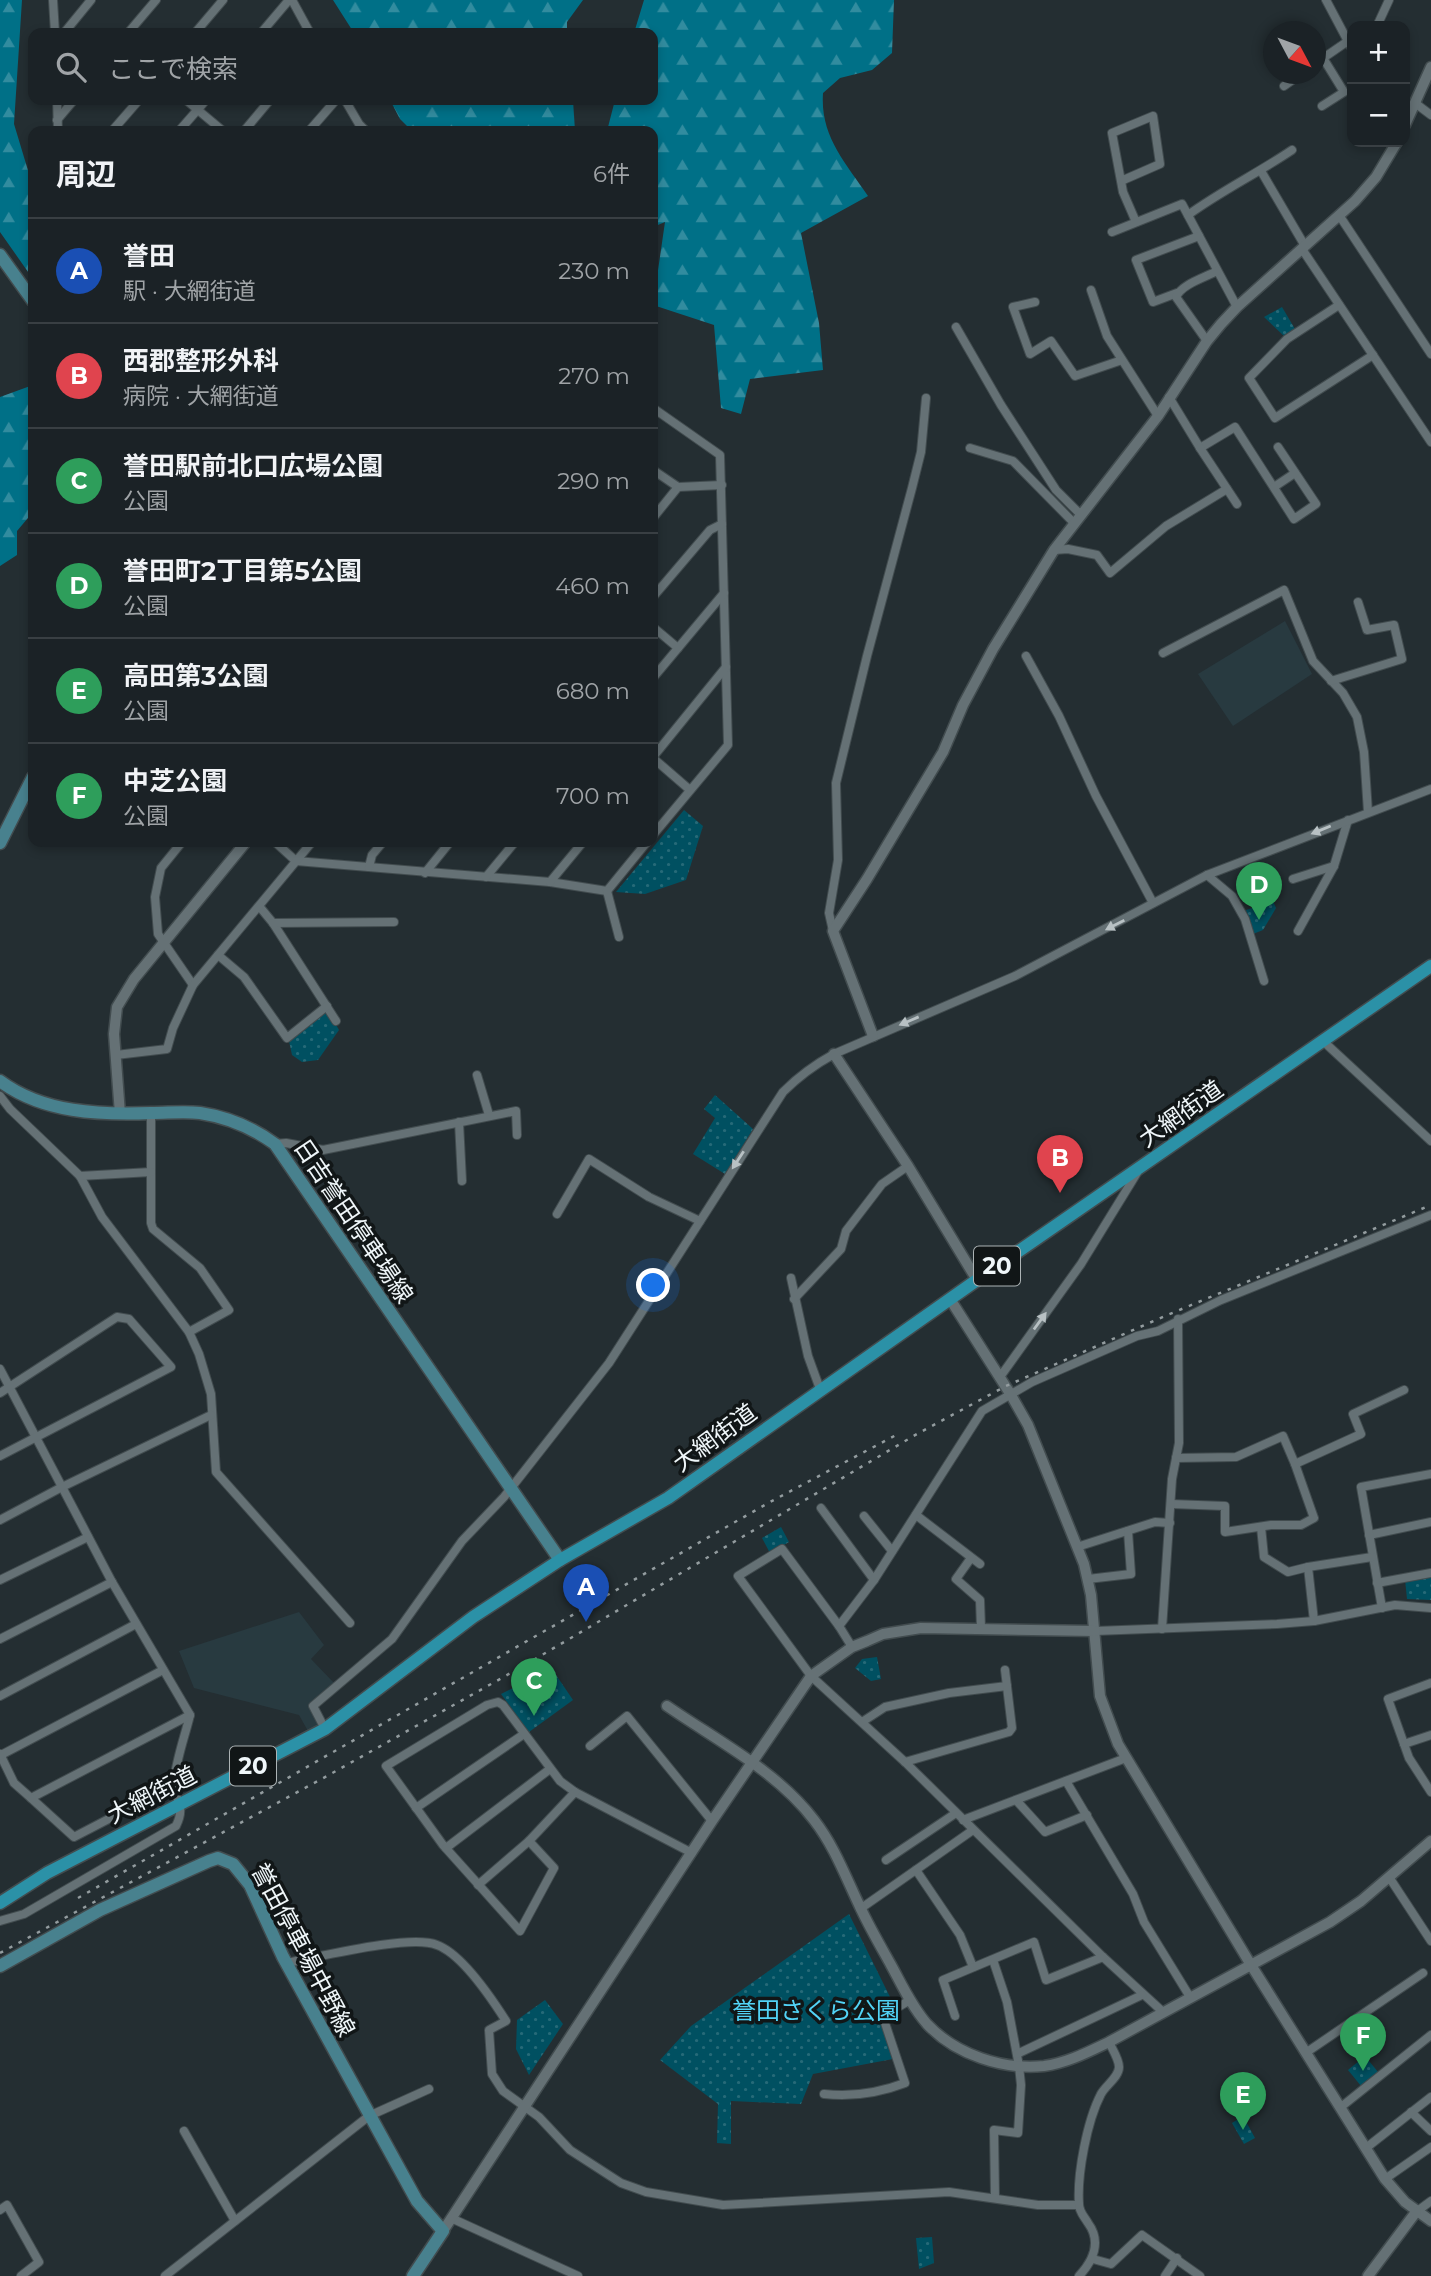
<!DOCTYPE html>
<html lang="ja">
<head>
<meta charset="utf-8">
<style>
  body { margin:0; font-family:Montserrat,"Noto Sans JP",sans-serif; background:#282f32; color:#f1f3f6 }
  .controls { position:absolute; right:21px; top:21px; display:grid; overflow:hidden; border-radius:14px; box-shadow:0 4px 10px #0003 }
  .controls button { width:63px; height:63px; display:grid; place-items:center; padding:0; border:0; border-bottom:2px solid #393f43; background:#1b2226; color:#f1f3f6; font:35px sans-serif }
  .compass { position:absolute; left:1263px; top:21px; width:63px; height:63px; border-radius:50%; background:#1b2226; box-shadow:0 4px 10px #0003; rotate:131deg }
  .you { position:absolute; left:654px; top:1286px; width:24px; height:24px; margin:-18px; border:5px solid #fff; border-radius:50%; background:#1a73e8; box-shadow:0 0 0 10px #1a73e833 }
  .badge { display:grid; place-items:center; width:46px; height:46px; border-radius:50%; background:#d93025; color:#fff; font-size:23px; font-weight:700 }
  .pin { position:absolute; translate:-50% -58px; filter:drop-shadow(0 2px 4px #0008) }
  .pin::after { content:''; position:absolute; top:37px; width:24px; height:21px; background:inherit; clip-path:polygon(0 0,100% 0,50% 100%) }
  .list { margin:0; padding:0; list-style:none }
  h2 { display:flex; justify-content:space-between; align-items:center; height:91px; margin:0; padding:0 28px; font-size:30px }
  h2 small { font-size:23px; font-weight:400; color:#a0a4a7 }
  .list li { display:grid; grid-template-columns:46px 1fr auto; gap:21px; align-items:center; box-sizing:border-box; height:105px; padding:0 28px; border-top:2px solid #393f43 }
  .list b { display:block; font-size:26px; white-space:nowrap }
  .list p { margin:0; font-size:23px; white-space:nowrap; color:#a0a4a7 }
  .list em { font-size:23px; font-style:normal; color:#a0a4a7 }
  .icon { flex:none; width:38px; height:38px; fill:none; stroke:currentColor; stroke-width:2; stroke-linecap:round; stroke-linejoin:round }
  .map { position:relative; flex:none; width:1431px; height:2276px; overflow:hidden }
  .search { position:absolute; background:#1b2226; box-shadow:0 4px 10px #0003; left:28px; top:28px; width:630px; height:77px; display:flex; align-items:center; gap:18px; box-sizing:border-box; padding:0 24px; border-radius:14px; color:#a0a4a7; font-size:26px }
  .panel { position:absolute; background:#1b2226; box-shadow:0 4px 10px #0003; left:28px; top:126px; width:630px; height:721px; border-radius:14px }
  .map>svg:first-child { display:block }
  .built { fill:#283a40 }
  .green { fill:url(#green-dots) }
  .forest { fill:url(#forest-firs) }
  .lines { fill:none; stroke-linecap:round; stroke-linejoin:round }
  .minor-casing { stroke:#424c4f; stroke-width:10 }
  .tertiary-casing { stroke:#424c4f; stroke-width:13 }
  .secondary-casing { stroke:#424c4f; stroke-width:15 }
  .primary-casing { stroke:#424c4f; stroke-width:15 }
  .minor { stroke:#657175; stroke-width:8 }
  .tertiary { stroke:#657175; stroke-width:10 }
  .secondary { stroke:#48818e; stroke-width:12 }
  .primary { stroke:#2b91a7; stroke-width:12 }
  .rail { stroke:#939c9f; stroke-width:2.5; stroke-dasharray:3.5 7; stroke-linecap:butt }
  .oneway { fill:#b8c1c4 }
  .labels { text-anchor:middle; stroke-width:7; stroke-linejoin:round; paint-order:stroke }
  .shield { fill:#111617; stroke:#acb3b5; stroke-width:2 }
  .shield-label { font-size:23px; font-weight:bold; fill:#eff6f9 }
  .street-label { font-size:24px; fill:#eff6f9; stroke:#111617 }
  .park-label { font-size:24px; fill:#52d3f6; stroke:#111617 }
</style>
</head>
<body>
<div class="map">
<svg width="1431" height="2276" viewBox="0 0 1431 2276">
  <defs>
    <pattern id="green-dots" width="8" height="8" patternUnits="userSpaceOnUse" patternTransform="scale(1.75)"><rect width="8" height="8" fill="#005061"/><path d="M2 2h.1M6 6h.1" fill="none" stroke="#266a78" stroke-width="1.8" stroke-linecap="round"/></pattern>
    <pattern id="forest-firs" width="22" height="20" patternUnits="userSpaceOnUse" patternTransform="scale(1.75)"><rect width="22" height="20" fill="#007087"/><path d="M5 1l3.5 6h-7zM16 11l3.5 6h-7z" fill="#328c9f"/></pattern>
  </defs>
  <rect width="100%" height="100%" fill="#242e32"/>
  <g class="built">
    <path d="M 1285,621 L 1312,674 L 1233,726 L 1198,674 Z"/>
    <path d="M 299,1612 L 324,1645 L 311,1659 L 334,1683 L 310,1704 L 320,1724 L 308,1731 L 299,1715 L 194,1688 L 179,1651 Z"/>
  </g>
  <g class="green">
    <path d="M 1282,307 L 1295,329 L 1285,337 L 1264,317 Z"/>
    <path d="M 684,810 L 703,826 L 686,880 L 645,894 L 616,892 Z"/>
    <path d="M 1273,901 L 1276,908 L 1263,930 L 1253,934 L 1246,910 Z"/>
    <path d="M 325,1013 L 330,1014 L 339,1030 L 318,1060 L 302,1062 L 292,1055 L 289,1041 Z"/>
    <path d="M 715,1095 L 753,1129 L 725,1174 L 693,1154 L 715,1118 L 704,1109 Z"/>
    <path d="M 781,1527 L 789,1542 L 770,1553 L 762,1538 Z"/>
    <path d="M 1431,1575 L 1431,1600 L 1407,1599 L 1405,1579 Z"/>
    <path d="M 877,1657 L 881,1679 L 871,1681 L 855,1668 L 862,1659 Z"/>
    <path d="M 552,1669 L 573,1700 L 529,1732 L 501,1694 Z"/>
    <path d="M 849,1914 L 891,1999 L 877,2005 L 893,2059 L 813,2074 L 801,2104 L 731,2101 L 731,2144 L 717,2143 L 718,2104 L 660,2060 L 691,2026 Z"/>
    <path d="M 545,2000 L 563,2024 L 529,2075 L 516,2049 L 517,2020 Z"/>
    <path d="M 1365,2056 L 1378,2072 L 1361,2086 L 1348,2070 Z"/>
    <path d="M 1243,2116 L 1255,2138 L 1244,2144 L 1232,2123 Z"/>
    <path d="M 932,2237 L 934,2263 L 919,2269 L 916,2238 Z"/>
  </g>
  <g class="forest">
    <path d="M 0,0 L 22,0 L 14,124 L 33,187 L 33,279 L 0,232 Z"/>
    <path d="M 333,0 L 583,0 L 567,22 L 567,33 L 354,33 Z"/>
    <path d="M 644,0 L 894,0 L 892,53 L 872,70 L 840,78 L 823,93 C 820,136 845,162 868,196 L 801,233 L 819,323 L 823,370 L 750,379 L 741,414 L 721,408 L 714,325 L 653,305 L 665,222 L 653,227 L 653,131 L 607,131 L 615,100 L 653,100 L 653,33 L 634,33 Z"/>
    <path d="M 390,100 L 573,100 L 575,131 L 412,131 L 400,119 Z"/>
    <path d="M 33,385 L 33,512 L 17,531 L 17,555 L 0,566 L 0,397 Z"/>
  </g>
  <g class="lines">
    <g class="minor-casing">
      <g id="minor">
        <path d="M 53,0 L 55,33"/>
        <path d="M 292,0 L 310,33"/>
        <path d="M 1326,0 L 1352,49"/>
        <path d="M 1377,26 L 1389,0"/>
        <path d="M 64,33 L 91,0"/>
        <path d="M 128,33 L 156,0"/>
        <path d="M 195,33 L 223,0"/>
        <path d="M 261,33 L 289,0"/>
        <path d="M 1316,63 L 1348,41"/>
        <path d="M 1284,86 L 1301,74"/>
        <path d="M 57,100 L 58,131"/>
        <path d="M 186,100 L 223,131"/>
        <path d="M 345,100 L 359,124 L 366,131"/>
        <path d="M 1415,103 L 1431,115"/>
        <path d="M 1322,106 L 1344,92 L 1323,58"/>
        <path d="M 57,120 L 74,100"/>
        <path d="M 112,131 L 139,100"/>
        <path d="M 179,131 L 206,100"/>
        <path d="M 244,131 L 270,100"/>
        <path d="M 309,131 L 336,100"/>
        <path d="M 1261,171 L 1305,246"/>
        <path d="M 1121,181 L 1160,164 L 1153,116 L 1112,133 L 1123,192 L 1136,222"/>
        <path d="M 1188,215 C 1221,191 1258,173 1292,150"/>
        <path d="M 1339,215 L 1431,354"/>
        <path d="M 1112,232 L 1182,204 L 1237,307"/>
        <path d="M 1302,249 L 1431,442"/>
        <path d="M 1091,290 L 1107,336 L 1158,416"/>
        <path d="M 1177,293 L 1153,302 L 1136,260 L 1199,236"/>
        <path d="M 1035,302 L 1013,307 L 1030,354 L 1051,341 L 1075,376 L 1122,360"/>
        <path d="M 1339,305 L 1287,339 L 1249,378 L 1275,418 L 1373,355"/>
        <path d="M 956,327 L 1001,405 L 1056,490 L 1080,514"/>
        <path d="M 1207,341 L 1176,297 C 1182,284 1204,278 1217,271"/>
        <path d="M 1169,397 L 1200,448 L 1235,427 L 1294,519 L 1316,504 L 1278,447"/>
        <path d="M 653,408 L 720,455 L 728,745 L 653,835"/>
        <path d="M 970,448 L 1013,461 L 1074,523"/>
        <path d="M 1200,448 L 1237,504"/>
        <path d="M 653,470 L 678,487 L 722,485"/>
        <path d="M 1274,487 L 1295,473"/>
        <path d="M 653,518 L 678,487"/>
        <path d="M 1054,550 L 1068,549 L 1097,555 L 1110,573 L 1166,526 L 1227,489"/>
        <path d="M 653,597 L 710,530 L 722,524"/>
        <path d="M 653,627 L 678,648"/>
        <path d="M 1163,653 L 1284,590 L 1313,661 L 1343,693 L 1357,717 L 1364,752 L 1368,812"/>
        <path d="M 1026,656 L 1059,716 L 1096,796 L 1153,903"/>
        <path d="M 653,678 L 724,593"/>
        <path d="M 1331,681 L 1402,659 L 1394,625 L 1367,630 L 1358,602"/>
        <path d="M 653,757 L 726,667"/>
        <path d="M 653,758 L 690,790"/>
        <path d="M 182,842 L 161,868 L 155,897 L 158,934 L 193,985"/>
        <path d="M 275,842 L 296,861 L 550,882 L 607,891"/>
        <path d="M 369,867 L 372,855 L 383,842"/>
        <path d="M 425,873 L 450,842"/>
        <path d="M 1207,875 L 1232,896 L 1245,919 L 1264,981"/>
        <path d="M 486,877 L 515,842"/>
        <path d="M 1293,879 L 1334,866"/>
        <path d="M 550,882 L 583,842"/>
        <path d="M 607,891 L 647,842"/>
        <path d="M 607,891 L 619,937"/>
        <path d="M 259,906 L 273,923 L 336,1021"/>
        <path d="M 273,923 L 394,922"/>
        <path d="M 833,931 L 829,913 L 838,860 L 836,783 L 867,656 L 912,488 L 921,452 L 926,398"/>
        <path d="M 1298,931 L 1334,866 L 1348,820"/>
        <path d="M 218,955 L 244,977 L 287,1038 L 327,1006"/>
        <path d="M 1323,1041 L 1431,1141"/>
        <path d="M 116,1055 L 167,1049 L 173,1028 L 193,985 L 312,842"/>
        <path d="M 477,1075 L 489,1115"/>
        <path d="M 0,1096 L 10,1109 L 80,1176 L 102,1217 L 189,1332"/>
        <path d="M 151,1113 L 151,1223 L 153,1229 L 200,1268 L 229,1310 L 189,1332 L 199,1354 L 211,1394 L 216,1472 L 350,1623"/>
        <path d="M 459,1122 L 462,1181"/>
        <path d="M 275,1144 L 286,1143 L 323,1150 L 516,1111 L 517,1135"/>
        <path d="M 80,1176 L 151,1172"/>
        <path d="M 557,1214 L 589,1159 L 649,1197 L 700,1221"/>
        <path d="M 791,1278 L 808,1356 L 820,1389"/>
        <path d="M 794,1299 L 841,1249 L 846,1231 L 882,1184 L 908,1166"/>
        <path d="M 0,1369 L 112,1582 L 190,1715 C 185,1736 176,1760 174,1782 C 173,1799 187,1804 176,1826 L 24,1914 L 0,1921"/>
        <path d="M 1000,1377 L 1081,1264 L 1137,1173"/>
        <path d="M 0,1393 L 117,1317 L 129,1319 L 171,1367 L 0,1456"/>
        <path d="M 1176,1458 L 1236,1457 L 1283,1436 L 1295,1464"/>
        <path d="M 1171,1504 L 1225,1506 L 1225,1532 L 1271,1525 L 1301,1525 L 1314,1518 L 1295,1464 L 1361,1434 L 1353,1414 L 1404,1390"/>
        <path d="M 821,1508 L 874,1580"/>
        <path d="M 916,1515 L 980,1564"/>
        <path d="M 864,1516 L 892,1551"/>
        <path d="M 0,1520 L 62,1487 L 211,1415"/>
        <path d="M 1261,1527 L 1264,1557 L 1288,1572 L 1308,1567"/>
        <path d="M 1369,1535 L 1431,1522"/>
        <path d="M 1077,1547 L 1155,1522 L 1170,1523"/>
        <path d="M 971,1558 L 956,1579 L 980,1600 L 981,1628"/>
        <path d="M 1088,1579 L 1131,1574 L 1128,1531"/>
        <path d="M 0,1580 L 88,1537"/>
        <path d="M 1377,1583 L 1431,1573"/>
        <path d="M 1382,1608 L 1361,1487 L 1431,1474"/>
        <path d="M 1314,1621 L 1308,1567 L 1372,1557"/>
        <path d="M 839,1626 L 782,1549 L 738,1576 L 811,1676 L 905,1762 L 1103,1957 L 1163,2012"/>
        <path d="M 1162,1629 L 1172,1479 L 1179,1443 L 1178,1319"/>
        <path d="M 1095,1631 L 1277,1624 L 1314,1621 L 1395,1605 L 1431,1608"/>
        <path d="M 0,1639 L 112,1582"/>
        <path d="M 852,1647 L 839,1626 L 874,1580 L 982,1411 L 1032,1382 L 1137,1336 L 1158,1331 L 1221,1300 L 1431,1215"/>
        <path d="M 1431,1683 L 1388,1699 L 1409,1758 L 1431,1792"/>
        <path d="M 0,1696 L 136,1624"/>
        <path d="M 862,1722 L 885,1707 L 949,1693 L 1007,1686"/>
        <path d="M 325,1729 L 313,1706 L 392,1639 L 462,1541 L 504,1497 L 609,1363 L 783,1092 C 799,1076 814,1065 834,1054 L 1015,976 L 1207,875 L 1431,789"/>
        <path d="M 1404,1744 L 1431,1735"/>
        <path d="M 590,1746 L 627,1716 L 712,1821"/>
        <path d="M 0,1754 L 14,1783 L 31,1798 L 190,1715"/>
        <path d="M 1,1755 L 163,1670"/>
        <path d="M 905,1762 L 1009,1732 L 1012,1728 L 1005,1670"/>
        <path d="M 1066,1781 L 1133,1894 L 1144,1922 L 1190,1997"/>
        <path d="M 31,1798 L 74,1837 L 174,1785"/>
        <path d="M 1016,1800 L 1045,1832 L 1087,1815"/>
        <path d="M 416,1808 L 524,1734"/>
        <path d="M 963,1820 L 1126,1758"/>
        <path d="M 529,1841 L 554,1868 L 520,1931 L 443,1845 L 386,1766 L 487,1705 L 498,1702 L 503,1705 L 560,1781 L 575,1792 L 692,1853"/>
        <path d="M 446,1848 L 550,1769"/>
        <path d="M 886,1860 L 956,1813"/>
        <path d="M 916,1870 L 960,1935 L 973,1967"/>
        <path d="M 1389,1877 L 1431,1941"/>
        <path d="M 478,1885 L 529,1841 L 575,1792"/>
        <path d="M 860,1909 L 973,1830"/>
        <path d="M 993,1960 L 1007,2002 L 1019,2066 L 1021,2085 L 1018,2133 L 994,2130 L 995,2198"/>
        <path d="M 286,1963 C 319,1957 410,1934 437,1945 C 462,1954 492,1999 506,2021 L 489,2030 L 492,2074 L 503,2091 L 539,2117 L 570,2150 L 621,2183 L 646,2192 L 723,2205 L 949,2192 L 1038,2205 L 1079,2205"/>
        <path d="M 955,2016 L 943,1980 L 1034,1942 L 1046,1980 L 1103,1957"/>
        <path d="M 1307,2052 L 1423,1973"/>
        <path d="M 1017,2054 L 1142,1995"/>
        <path d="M 824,2094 C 852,2097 879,2093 905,2083 L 885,2023 L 885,2015 L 910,2000"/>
        <path d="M 1341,2107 L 1431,2035"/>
        <path d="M 1411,2112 L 1431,2131"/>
        <path d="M 184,2131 L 235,2221"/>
        <path d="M 1366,2148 L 1431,2097"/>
        <path d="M 1385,2179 L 1431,2147"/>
        <path d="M 0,2210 L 7,2205 L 39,2262 L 21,2276"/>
        <path d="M 1416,2212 L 1431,2201"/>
        <path d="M 451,2218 L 578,2276"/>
        <path d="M 1093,2259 L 1111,2264 L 1142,2235 L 1200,2276"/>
        <path d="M 165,2276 L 369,2116 L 429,2089"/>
        <path d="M 1079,2276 C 1093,2261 1102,2242 1088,2223 C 1084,2216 1079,2212 1079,2204 C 1077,2174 1087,2121 1101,2094 C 1106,2085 1119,2077 1119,2067 C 1119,2059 1112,2049 1109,2042"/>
        <path d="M 1165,2276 L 1177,2258"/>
      </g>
    </g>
    <g class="tertiary-casing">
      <g id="tertiary">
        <path d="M 1405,125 L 1431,67"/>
        <path d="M 873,1036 L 833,931 L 867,879 L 943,752 L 963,705 L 993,649 L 1054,550 L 1158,416 L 1207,341 L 1221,324 L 1237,307 L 1355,201 L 1376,177 L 1397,142"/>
        <path d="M 834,1054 L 908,1166 L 977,1280"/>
        <path d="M 120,1114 L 114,1034 L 117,1007 L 134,979 L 246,842"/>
        <path d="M 950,1299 L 1011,1395 L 1028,1425 L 1084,1564 L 1091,1595 L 1100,1696 L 1118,1744 L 1251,1965 L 1385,2179 L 1405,2202 L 1431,2221"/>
        <path d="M 667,1706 C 716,1740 777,1771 814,1820 C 835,1847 846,1878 861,1909 C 870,1928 881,1947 891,1965 C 902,1985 912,2007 927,2024 C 956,2055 1003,2070 1044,2066 C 1067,2063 1088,2052 1109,2042 L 1330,1922 L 1361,1901 L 1431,1841"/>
        <path d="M 443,2231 L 712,1821 L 811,1676 L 852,1647 L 867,1641 L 883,1634 L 921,1628 L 1095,1631"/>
        <path d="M 1368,2276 L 1416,2212"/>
      </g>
    </g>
    <g class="secondary-casing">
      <g id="secondary">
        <path d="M 0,255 L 33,301"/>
        <path d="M 0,843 L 33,777"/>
        <path d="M 0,1081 C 43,1113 100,1115 151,1113 C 168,1113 184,1111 200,1113 C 227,1117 253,1128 275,1144 L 560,1560"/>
        <path d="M 0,1966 L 100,1910 L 209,1861 L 218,1858 L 233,1864 L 250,1885 L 283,1957 L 417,2201 L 443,2231 L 413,2276"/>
      </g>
    </g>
    <g class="primary-casing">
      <path id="primary" d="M 0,1903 L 47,1873 L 325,1729 L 473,1617 L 560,1560 L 668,1498 L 977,1280 L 1431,966"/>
    </g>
    <use href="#minor" class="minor"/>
    <use href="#tertiary" class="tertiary"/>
    <use href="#secondary" class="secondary"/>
    <use href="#primary" class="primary"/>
    <g class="rail">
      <path d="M 78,1898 L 770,1502 L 898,1434"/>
      <path d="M 0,1953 L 327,1776 L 525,1665 L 917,1434 L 1006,1386 L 1165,1316 L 1431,1205"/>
    </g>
  </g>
  <defs><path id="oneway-solid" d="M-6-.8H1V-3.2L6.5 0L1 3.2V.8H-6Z" transform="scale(1.75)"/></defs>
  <g class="oneway">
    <use href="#oneway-solid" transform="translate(1321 830) rotate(158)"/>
    <use href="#oneway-solid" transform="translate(1115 925) rotate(153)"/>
    <use href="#oneway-solid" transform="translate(909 1021) rotate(157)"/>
    <use href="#oneway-solid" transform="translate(738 1160) rotate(123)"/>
    <use href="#oneway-solid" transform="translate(1040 1321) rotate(-54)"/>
  </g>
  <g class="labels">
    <g class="shield">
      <rect x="974" y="1246.5" width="46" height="39" rx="5"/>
      <rect x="230" y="1746.5" width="46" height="39" rx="5"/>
    </g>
    <g class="shield-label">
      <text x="997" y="1274">20</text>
      <text x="253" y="1774">20</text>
    </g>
    <g class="street-label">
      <text transform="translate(1181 1114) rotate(-35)" y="8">大網街道</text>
      <text transform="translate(353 1221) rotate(56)" y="8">日吉誉田停車場線</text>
      <text transform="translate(715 1438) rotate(-36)" y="8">大網街道</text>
      <text transform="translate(152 1795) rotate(-27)" y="8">大網街道</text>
      <text transform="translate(303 1950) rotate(62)" y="8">誉田停車場中野線</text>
    </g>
    <g class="park-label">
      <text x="816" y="2019">誉田さくら公園</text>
    </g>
  </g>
</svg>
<div class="controls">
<button>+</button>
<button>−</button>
</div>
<svg class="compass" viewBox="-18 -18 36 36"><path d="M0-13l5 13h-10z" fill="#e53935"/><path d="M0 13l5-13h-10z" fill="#a0a4a7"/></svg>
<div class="you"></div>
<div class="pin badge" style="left:586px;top:1622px;background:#1a4fb4">A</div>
<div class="pin badge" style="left:1060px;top:1193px;background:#e0444e">B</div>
<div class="pin badge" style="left:534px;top:1716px;background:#2e9e5b">C</div>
<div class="pin badge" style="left:1259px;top:920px;background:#2e9e5b">D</div>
<div class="pin badge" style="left:1243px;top:2130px;background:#2e9e5b">E</div>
<div class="pin badge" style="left:1363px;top:2071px;background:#2e9e5b">F</div>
<div class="search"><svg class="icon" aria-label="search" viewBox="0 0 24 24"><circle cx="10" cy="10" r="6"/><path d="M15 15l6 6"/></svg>ここで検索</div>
<section class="panel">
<h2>周辺<small>6件</small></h2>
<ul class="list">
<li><span class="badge" style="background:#1a4fb4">A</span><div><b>誉田</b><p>駅 · 大網街道</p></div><em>230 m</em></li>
<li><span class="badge" style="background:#e0444e">B</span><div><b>西郡整形外科</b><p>病院 · 大網街道</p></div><em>270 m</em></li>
<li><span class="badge" style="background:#2e9e5b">C</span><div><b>誉田駅前北口広場公園</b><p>公園</p></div><em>290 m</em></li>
<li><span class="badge" style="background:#2e9e5b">D</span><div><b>誉田町2丁目第5公園</b><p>公園</p></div><em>460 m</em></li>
<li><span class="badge" style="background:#2e9e5b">E</span><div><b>高田第3公園</b><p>公園</p></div><em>680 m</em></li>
<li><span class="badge" style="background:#2e9e5b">F</span><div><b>中芝公園</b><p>公園</p></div><em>700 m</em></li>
</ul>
</section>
</div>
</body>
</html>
